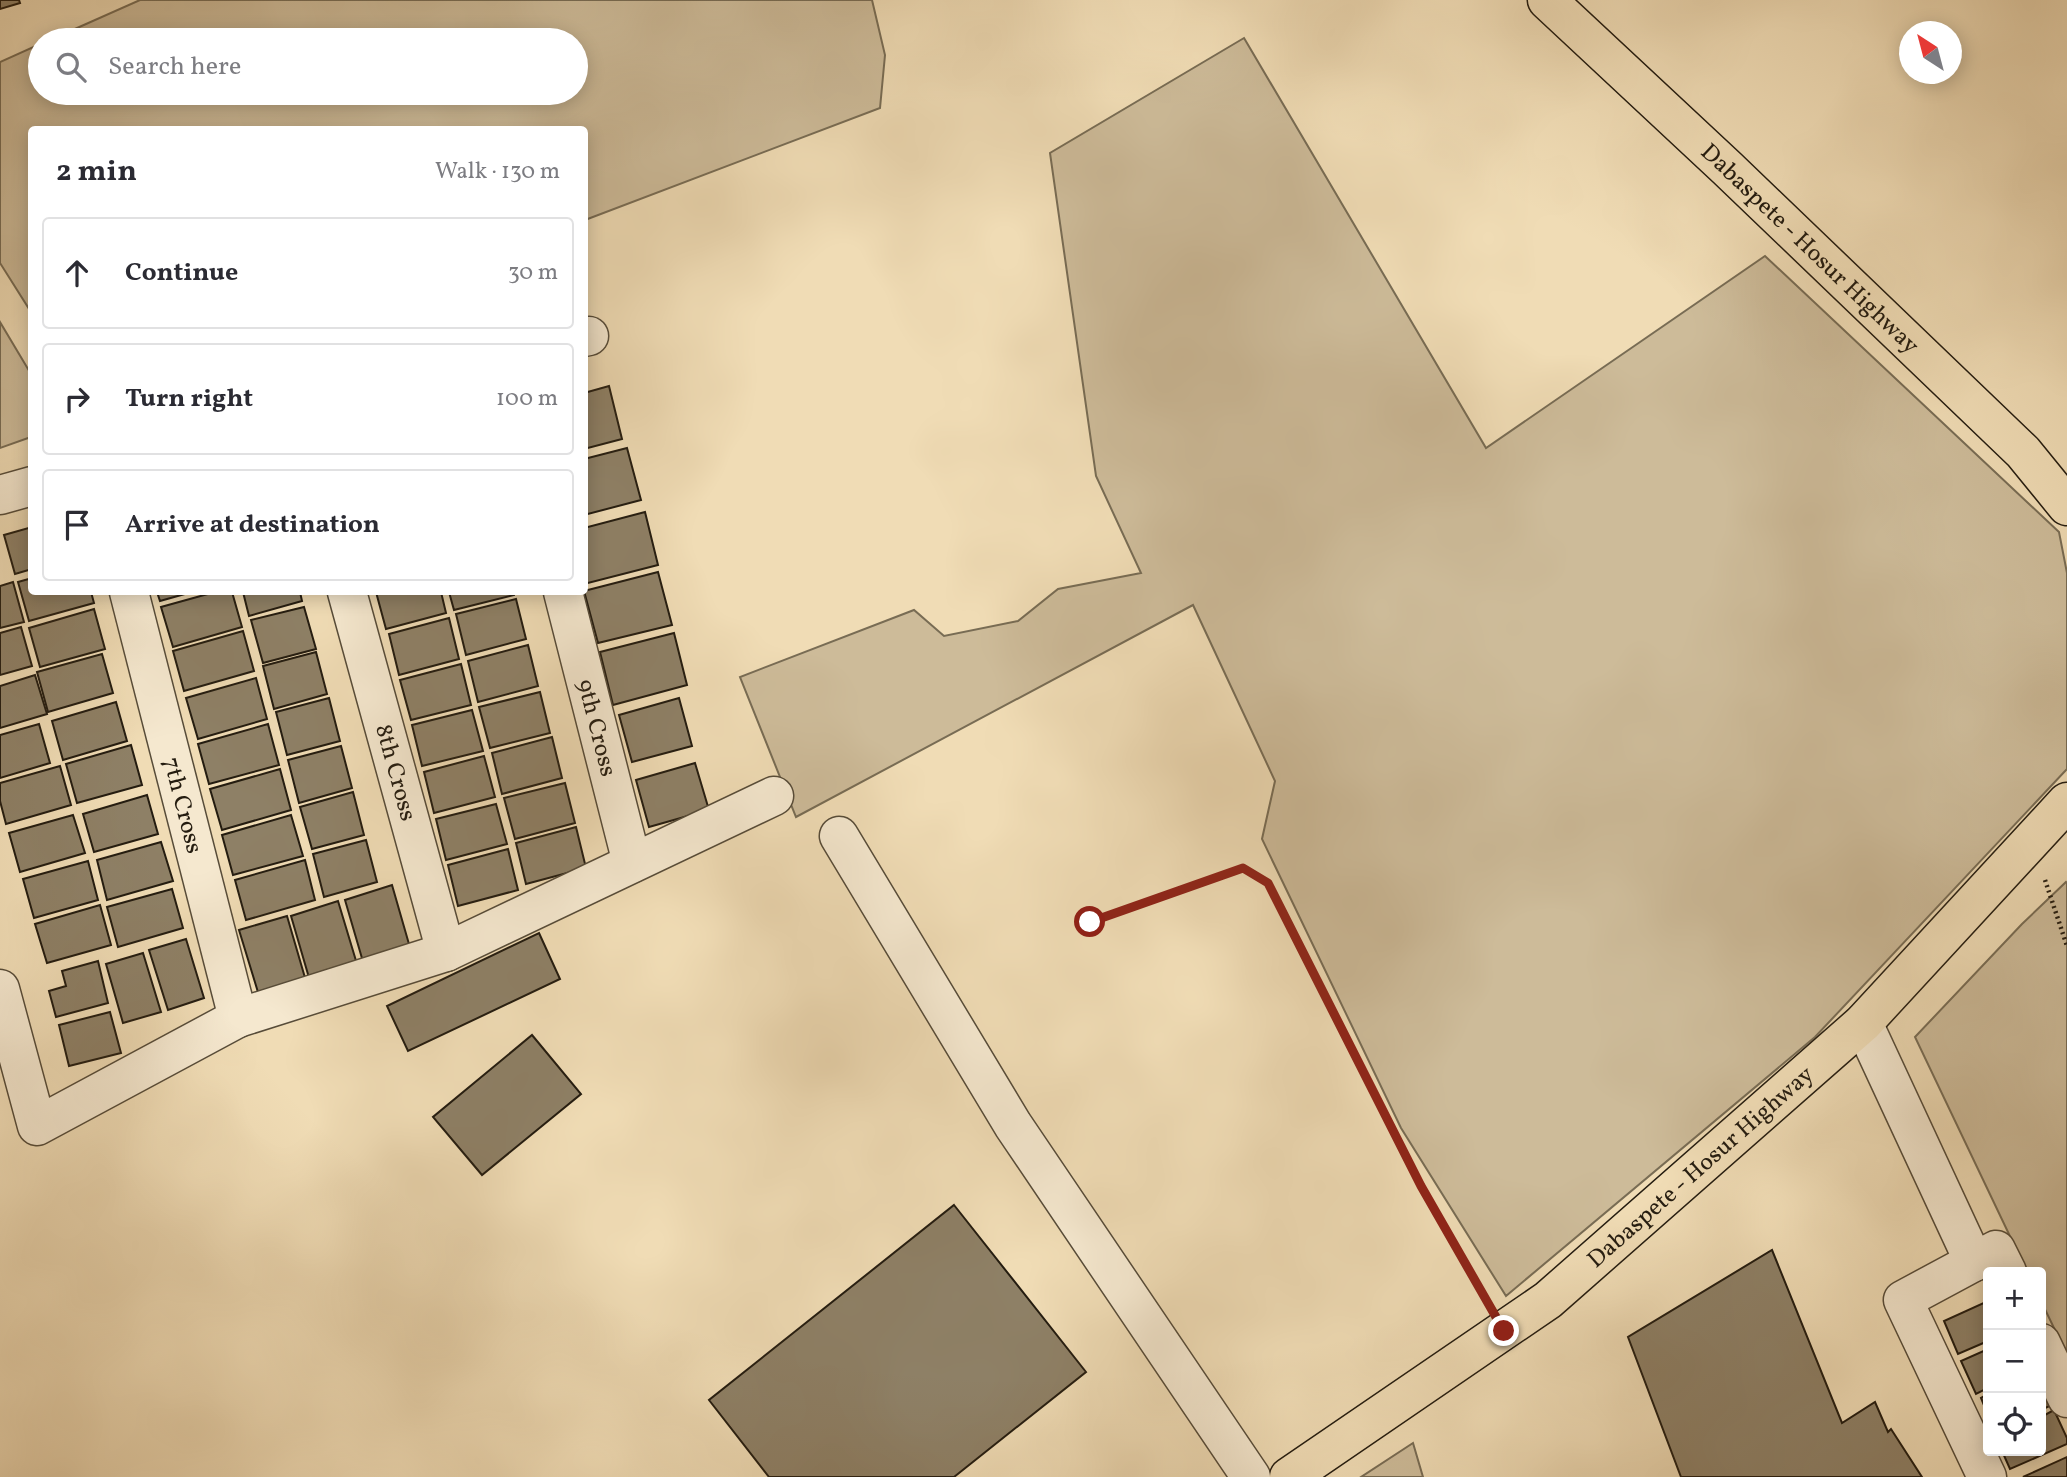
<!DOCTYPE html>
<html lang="en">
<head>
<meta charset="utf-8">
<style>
  body { margin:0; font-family:Vollkorn,serif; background:#f7f7f7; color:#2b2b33 }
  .controls { position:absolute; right:21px; bottom:21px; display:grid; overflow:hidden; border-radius:7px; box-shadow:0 4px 18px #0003 }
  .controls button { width:63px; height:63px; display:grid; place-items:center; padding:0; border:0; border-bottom:2px solid #e1e1e2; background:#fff; color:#2b2b33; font:35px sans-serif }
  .compass { position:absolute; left:1899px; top:21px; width:63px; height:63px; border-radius:50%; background:#fff; box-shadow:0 4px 18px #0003; rotate:324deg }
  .stop { position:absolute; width:21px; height:21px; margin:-16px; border:5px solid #8f2418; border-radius:50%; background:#fff }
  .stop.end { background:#8f2418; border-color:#fff; box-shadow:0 2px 7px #0008 }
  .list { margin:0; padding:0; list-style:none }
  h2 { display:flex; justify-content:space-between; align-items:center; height:91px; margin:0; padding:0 28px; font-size:30px }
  h2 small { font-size:23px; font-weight:400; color:#7c7c81 }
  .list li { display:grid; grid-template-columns:46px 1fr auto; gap:21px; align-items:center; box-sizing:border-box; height:112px; margin:0 14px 14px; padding:0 14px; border:2px solid #e1e1e2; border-radius:7px }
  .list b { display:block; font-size:26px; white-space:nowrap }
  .list em { font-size:23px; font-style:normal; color:#7c7c81 }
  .icon { flex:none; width:38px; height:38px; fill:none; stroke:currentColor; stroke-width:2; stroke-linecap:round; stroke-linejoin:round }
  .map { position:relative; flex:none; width:2067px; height:1477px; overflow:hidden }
  .search { position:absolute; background:#fff; box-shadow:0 4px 18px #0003; left:28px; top:28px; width:560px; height:77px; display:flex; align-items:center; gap:18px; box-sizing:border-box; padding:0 24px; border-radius:38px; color:#7c7c81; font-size:26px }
  .panel { position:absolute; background:#fff; box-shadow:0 4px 18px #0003; left:28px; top:126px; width:560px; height:469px; border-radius:7px }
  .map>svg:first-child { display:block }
  .green { fill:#cdbb99; stroke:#786c54; stroke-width:2 }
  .building { fill:#8e8066; stroke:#241c10; stroke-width:2 }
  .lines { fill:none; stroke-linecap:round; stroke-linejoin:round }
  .minor-casing { stroke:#574c39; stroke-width:41 }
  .highway-casing { stroke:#241c10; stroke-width:41 }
  .path { stroke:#241c10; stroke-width:4.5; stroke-dasharray:2 3.5; stroke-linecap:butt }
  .minor { stroke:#f5e8cf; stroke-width:38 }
  .highway { stroke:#f0dcb5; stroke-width:38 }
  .route { stroke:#8f2418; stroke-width:9 }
  .labels { text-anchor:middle; stroke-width:5; stroke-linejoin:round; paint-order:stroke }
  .street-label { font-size:24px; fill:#241c10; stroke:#f5e8cf }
</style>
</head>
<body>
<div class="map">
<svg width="2067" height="1477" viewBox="0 0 2067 1477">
  <rect width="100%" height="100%" fill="#f0dcb5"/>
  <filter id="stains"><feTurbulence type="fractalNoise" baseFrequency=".00286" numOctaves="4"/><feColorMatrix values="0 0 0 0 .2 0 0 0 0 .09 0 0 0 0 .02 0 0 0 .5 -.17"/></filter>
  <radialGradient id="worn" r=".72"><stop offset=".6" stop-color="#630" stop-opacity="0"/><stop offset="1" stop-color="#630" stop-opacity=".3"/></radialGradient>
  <g class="green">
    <path d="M 140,0 L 872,0 L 885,55 L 880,108 L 585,220 L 584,130 L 32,130 L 31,312 L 0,263 L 0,62 L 40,44 L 40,93 L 576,93 L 576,40 L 50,40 Z"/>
    <path d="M 1244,38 L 1486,448 L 1765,256 L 2059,532 L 2067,573 L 2067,769 L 1815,1037 L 1506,1296 L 1401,1128 L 1262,839 L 1275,781 L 1193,605 L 796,817 L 740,677 L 914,610 L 944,636 L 1018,621 L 1058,589 L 1141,573 L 1096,476 L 1050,153 Z"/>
    <path d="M 0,322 L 31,374 L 31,437 L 0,448 Z"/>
    <path d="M 2066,882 L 2067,883 L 2067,1355 L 2041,1301 L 2041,1272 L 2027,1272 L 1915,1037 L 2022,924 Z"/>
    <path d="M 1413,1443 L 1423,1477 L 1361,1477 Z"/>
  </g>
  <g class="building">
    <path d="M 0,0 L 19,0 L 20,3 L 0,9 Z"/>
    <path d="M 609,386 L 622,439 L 584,449 L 584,393 Z"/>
    <path d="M 627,448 L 641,500 L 584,515 L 584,459 Z"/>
    <path d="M 645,512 L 658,565 L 584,584 L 584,528 Z"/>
    <path d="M 32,527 L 32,569 L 15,574 L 4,535 Z"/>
    <path d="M 658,572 L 672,625 L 598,643 L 584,591 Z"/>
    <path d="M 32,578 L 32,592 L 91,592 L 94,603 L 29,621 L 18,582 Z"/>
    <path d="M 13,582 L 24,622 L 0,628 L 0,586 Z"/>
    <path d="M 157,592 L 192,592 L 160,601 Z"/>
    <path d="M 215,592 L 232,592 L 242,627 L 173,647 L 161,607 Z"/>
    <path d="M 243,592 L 300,592 L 302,601 L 249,616 Z"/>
    <path d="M 376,592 L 441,592 L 446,613 L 386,629 Z"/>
    <path d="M 449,592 L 514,592 L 514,595 L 454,610 Z"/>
    <path d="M 516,599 L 526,639 L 466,655 L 456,614 Z"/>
    <path d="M 304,607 L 316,649 L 263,663 L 251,620 Z"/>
    <path d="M 94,609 L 105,649 L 40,667 L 29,628 Z"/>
    <path d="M 449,618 L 459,659 L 399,675 L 389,634 Z"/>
    <path d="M 21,627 L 32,666 L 0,675 L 0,633 Z"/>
    <path d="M 243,631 L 254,671 L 184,691 L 173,651 Z"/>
    <path d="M 674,633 L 687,685 L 613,705 L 600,652 Z"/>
    <path d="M 528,645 L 538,686 L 478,702 L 468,661 Z"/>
    <path d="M 316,652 L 327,694 L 274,709 L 263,666 Z"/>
    <path d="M 102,654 L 113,693 L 48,712 L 37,672 Z"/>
    <path d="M 461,664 L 471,705 L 411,720 L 400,680 Z"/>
    <path d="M 35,675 L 47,714 L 0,728 L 0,686 Z"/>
    <path d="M 256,678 L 267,719 L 198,739 L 186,698 Z"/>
    <path d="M 540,692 L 550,733 L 490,748 L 479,707 Z"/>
    <path d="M 329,698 L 340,741 L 287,755 L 276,712 Z"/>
    <path d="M 679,698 L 692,746 L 632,762 L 619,715 Z"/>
    <path d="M 116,702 L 127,741 L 63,760 L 52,721 Z"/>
    <path d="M 472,710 L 483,751 L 422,766 L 412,725 Z"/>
    <path d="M 39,724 L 50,763 L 0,778 L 0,735 Z"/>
    <path d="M 268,724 L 279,765 L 209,784 L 198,744 Z"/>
    <path d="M 552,737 L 562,778 L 502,794 L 492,753 Z"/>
    <path d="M 131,745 L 142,785 L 77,803 L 66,764 Z"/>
    <path d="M 341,746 L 352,788 L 299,803 L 288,760 Z"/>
    <path d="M 484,756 L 495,797 L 434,813 L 424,772 Z"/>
    <path d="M 695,763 L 709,810 L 649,827 L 636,780 Z"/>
    <path d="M 60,766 L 71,805 L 6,824 L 0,801 L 0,783 Z"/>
    <path d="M 280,769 L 291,810 L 222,830 L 210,789 Z"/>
    <path d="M 565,783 L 575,823 L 515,839 L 504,798 Z"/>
    <path d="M 353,792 L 364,835 L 312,849 L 300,807 Z"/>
    <path d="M 147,795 L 158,834 L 94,852 L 83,814 Z"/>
    <path d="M 496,804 L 507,844 L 446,860 L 436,819 Z"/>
    <path d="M 73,815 L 85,853 L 20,872 L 9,833 Z"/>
    <path d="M 291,815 L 303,856 L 233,875 L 222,835 Z"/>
    <path d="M 576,827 L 586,868 L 526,884 L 516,843 Z"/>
    <path d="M 366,840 L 377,882 L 324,897 L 313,854 Z"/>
    <path d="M 161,842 L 173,881 L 107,900 L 97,860 Z"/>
    <path d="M 508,849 L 518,890 L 458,906 L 448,865 Z"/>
    <path d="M 305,860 L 315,900 L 246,920 L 235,880 Z"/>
    <path d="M 88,861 L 98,900 L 34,918 L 23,879 Z"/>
    <path d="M 392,885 L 413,958 L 366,972 L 345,900 Z"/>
    <path d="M 172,889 L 183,928 L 118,947 L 107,907 Z"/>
    <path d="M 338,901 L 360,974 L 312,988 L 291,916 Z"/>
    <path d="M 100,905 L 111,945 L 47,963 L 35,924 Z"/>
    <path d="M 287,916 L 308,988 L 261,1002 L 239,930 Z"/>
    <path d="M 539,933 L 560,979 L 408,1051 L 387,1006 Z"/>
    <path d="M 186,939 L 204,998 L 168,1010 L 149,950 Z"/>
    <path d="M 143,953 L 161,1012 L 123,1023 L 106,964 Z"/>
    <path d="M 98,961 L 108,1003 L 56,1017 L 49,991 L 66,986 L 62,971 Z"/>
    <path d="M 110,1012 L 121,1053 L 69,1066 L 59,1025 Z"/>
    <path d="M 532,1035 L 581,1094 L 482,1175 L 433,1117 Z"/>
    <path d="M 954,1205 L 1086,1372 L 954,1477 L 769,1477 L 709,1400 Z"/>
    <path d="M 1772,1250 L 1842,1423 L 1875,1402 L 1888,1432 L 1891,1429 L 1922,1477 L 1681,1477 L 1628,1337 Z"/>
    <path d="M 1988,1301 L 1988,1341 L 1958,1354 L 1944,1321 Z"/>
    <path d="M 1988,1349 L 1988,1388 L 1976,1394 L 1961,1361 Z"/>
    <path d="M 2041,1374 L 2054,1404 L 2041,1410 Z"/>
    <path d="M 1988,1394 L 1988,1415 L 1981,1398 Z"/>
    <path d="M 2054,1410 L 2067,1438 L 2067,1444 L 2010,1469 L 2002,1451 L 2041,1451 L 2041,1417 Z"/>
    <path d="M 2067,1457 L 2067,1477 L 2023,1477 Z"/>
  </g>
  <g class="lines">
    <g class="minor-casing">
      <g id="minor">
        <path d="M 584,337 L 589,336"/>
        <path d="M 0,495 L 32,486"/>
        <path id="s1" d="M 129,592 L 238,1018"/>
        <path id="s2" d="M 347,592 L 446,952"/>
        <path id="s3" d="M 563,592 L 632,863"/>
        <path d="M 839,836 L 1013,1125 L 1251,1477"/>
        <path d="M 0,989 L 37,1126 L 238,1018 L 446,952 L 774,796"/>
        <path d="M 1863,1023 L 1974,1262"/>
        <path d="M 2041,1343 L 2067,1398"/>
        <path d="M 1987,1477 L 1903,1300 L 1996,1250 L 2007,1272"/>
      </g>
    </g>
    <g class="highway-casing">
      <g id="highway">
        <path id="s4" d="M 1547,0 L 1727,168 L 2023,452 L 2067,506"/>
        <path id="s5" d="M 1289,1477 L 1548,1300 L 1863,1023 L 2067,802"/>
      </g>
    </g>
    <g class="path">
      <path d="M 2045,880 L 2067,946"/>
      <path d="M 1090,922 L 1243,868 L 1268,883 L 1421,1186 L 1486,1300"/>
    </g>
    <use href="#minor" class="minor"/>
    <use href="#highway" class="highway"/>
  </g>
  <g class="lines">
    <path class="route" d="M 1090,922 L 1243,868 L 1268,883 L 1421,1186 L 1504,1331"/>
  </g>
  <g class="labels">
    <g class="street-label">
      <text dy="8" stroke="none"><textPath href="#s4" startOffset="362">Dabaspete - Hosur Highway</textPath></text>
      <text dy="8" stroke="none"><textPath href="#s3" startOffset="140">9th Cross</textPath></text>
      <text dy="8" stroke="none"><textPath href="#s2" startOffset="187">8th Cross</textPath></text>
      <text dy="8" stroke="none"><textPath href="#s1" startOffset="220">7th Cross</textPath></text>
      <text dy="8" stroke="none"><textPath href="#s5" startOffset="516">Dabaspete - Hosur Highway</textPath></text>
    </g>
  </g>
  <rect width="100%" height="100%" filter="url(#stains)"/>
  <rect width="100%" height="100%" fill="url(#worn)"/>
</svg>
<div class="controls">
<button>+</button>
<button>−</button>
<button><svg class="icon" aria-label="locate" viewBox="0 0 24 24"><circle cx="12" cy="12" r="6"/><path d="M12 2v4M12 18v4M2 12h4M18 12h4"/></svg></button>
</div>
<svg class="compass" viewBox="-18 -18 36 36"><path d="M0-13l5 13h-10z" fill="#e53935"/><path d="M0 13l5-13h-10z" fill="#7c7c81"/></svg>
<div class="stop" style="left:1090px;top:922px"></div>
<div class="stop end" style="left:1504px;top:1331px"></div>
<div class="search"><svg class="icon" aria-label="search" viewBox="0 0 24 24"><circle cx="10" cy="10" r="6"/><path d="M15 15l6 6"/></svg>Search here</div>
<section class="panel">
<h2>2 min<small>Walk · 130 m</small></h2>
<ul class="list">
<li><svg class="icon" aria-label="ahead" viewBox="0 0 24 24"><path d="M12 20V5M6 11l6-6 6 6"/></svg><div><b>Continue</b></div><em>30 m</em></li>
<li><svg class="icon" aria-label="right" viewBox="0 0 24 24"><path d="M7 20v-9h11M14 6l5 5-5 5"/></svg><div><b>Turn right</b></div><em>100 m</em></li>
<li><svg class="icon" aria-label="arrive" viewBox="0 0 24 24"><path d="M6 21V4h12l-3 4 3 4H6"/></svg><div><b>Arrive at destination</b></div></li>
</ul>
</section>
</div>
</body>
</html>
